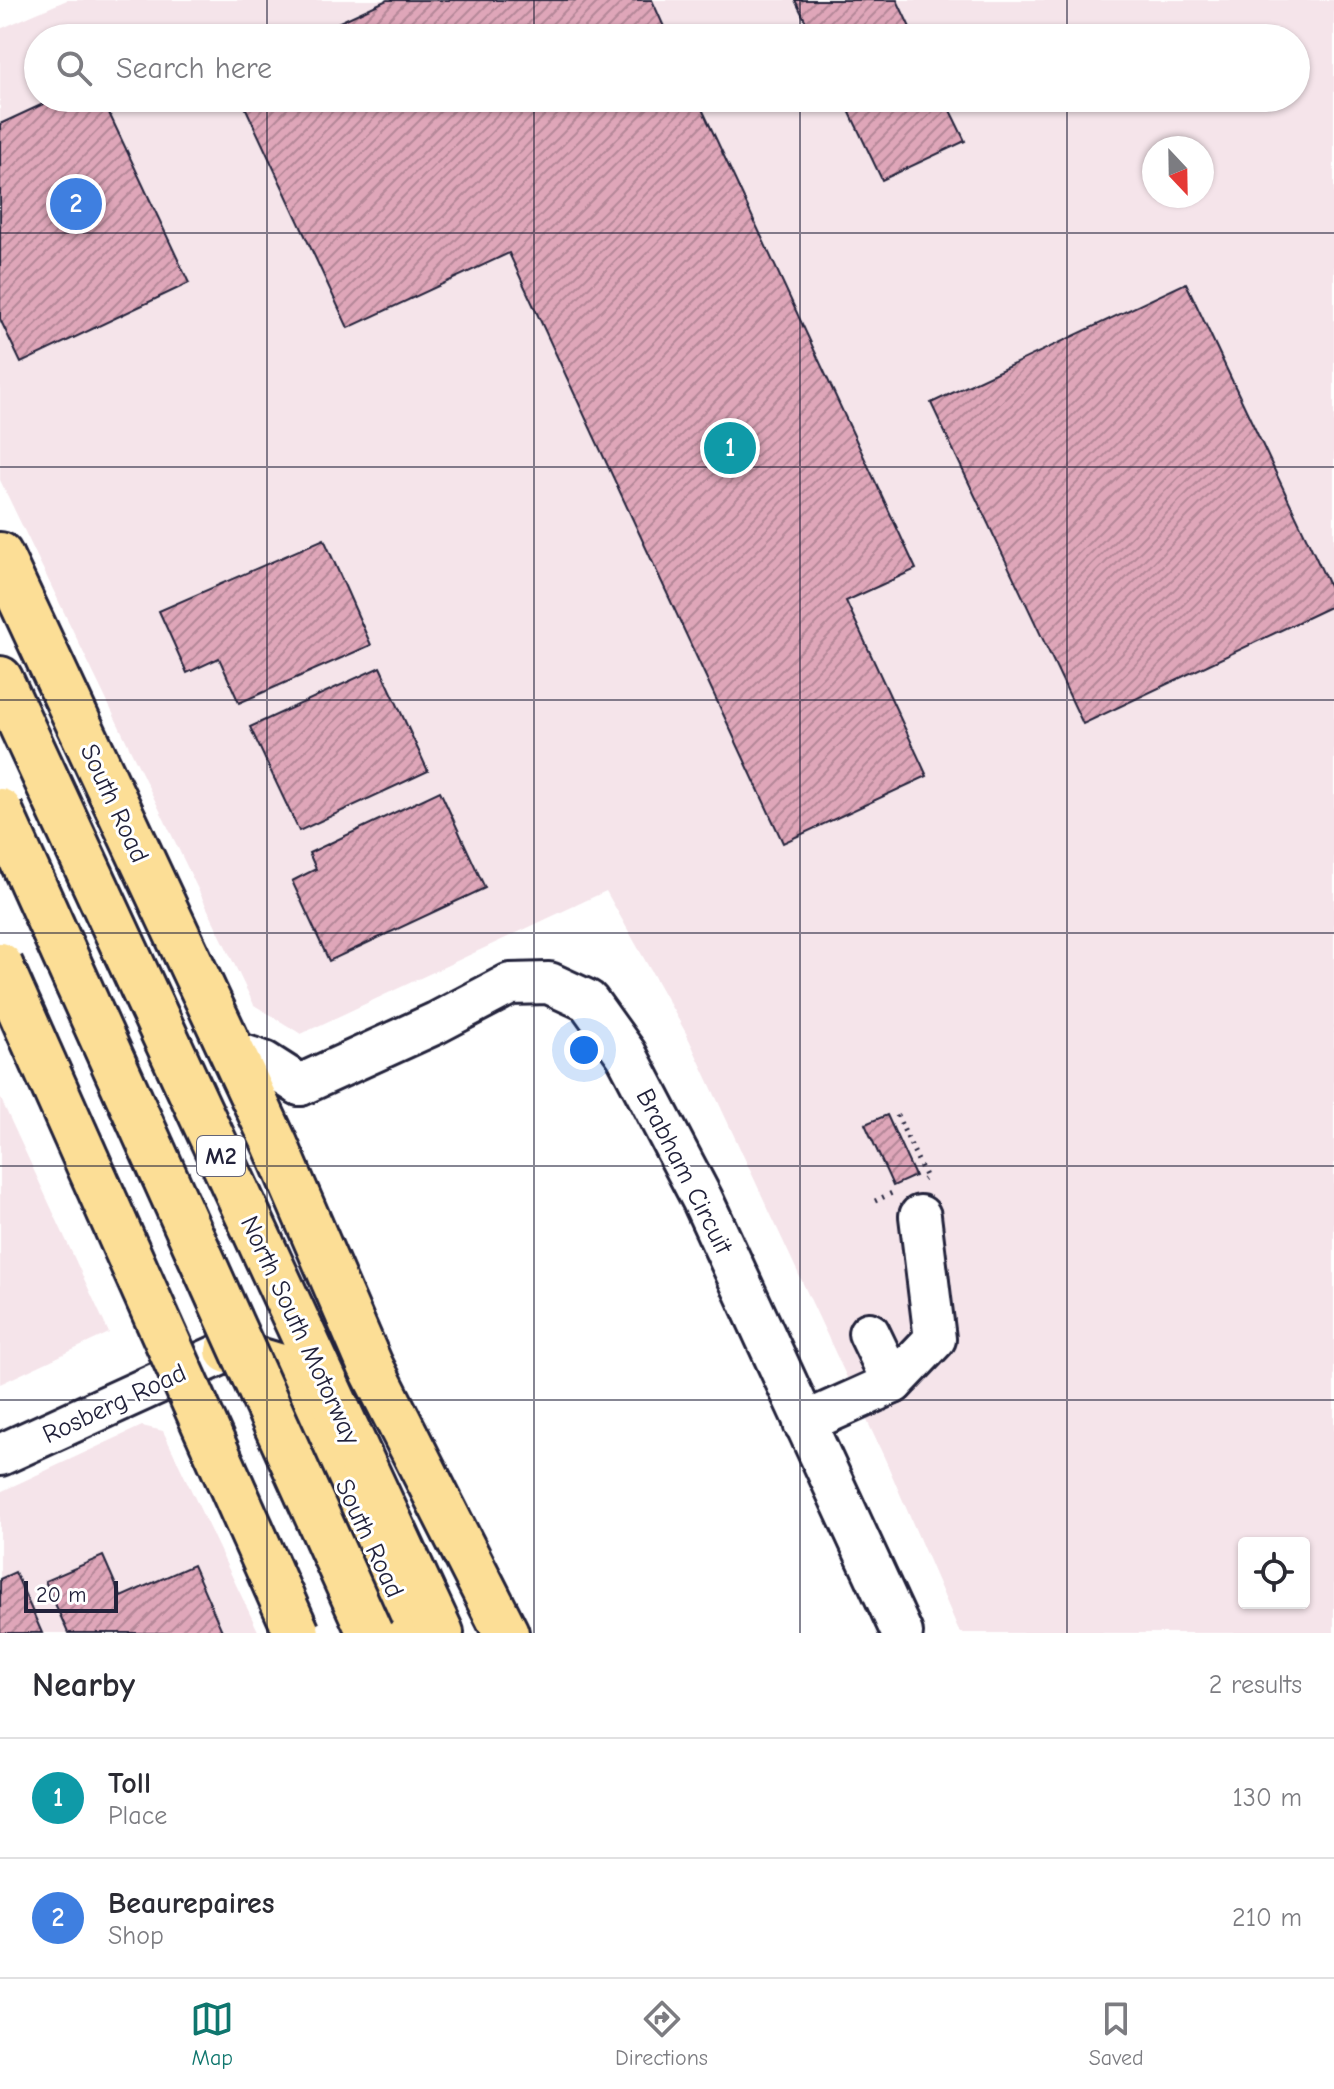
<!DOCTYPE html>
<html lang="en">
<head>
<meta charset="utf-8">
<style>
  body { margin:0; font-family:"Comic Neue",sans-serif; background:#f2f2f3; color:#2b2b33 }
  .controls { position:absolute; right:24px; bottom:24px; display:grid; overflow:hidden; border-radius:8px; box-shadow:0 2px 6px #0004 }
  .controls button { width:72px; height:72px; display:grid; place-items:center; padding:0; border:0; border-bottom:2px solid #e1e1e2; background:#fff; color:#2b2b33; font:40px sans-serif }
  .compass { position:absolute; left:1142px; top:136px; width:72px; height:72px; border-radius:50%; background:#fff; box-shadow:0 2px 6px #0004; rotate:158deg }
  .scale { position:absolute; left:24px; bottom:20px; width:94px; box-sizing:border-box; padding-left:8px; border:4px solid #22223b; border-top:0; font-size:22px; line-height:28px; white-space:nowrap; color:#22223b; -webkit-text-stroke:6px #fff; paint-order:stroke }
  .you { position:absolute; left:584px; top:1050px; width:28px; height:28px; margin:-20px; border:6px solid #fff; border-radius:50%; background:#1a73e8; box-shadow:0 0 0 12px #1a73e833 }
  .badge { display:grid; place-items:center; width:52px; height:52px; border-radius:50%; background:#0f766e; color:#fff; font-size:26px; font-weight:700 }
  .pin { position:absolute; translate:-50% -50%; border:4px solid #fff; box-shadow:0 2px 8px #0006 }
  .list { margin:0; padding:0; list-style:none }
  h2 { display:flex; justify-content:space-between; align-items:center; height:104px; margin:0; padding:0 32px; font-size:34px }
  h2 small { font-size:26px; font-weight:400; color:#7c7c81 }
  .list li { display:grid; grid-template-columns:52px 1fr auto; gap:24px; align-items:center; box-sizing:border-box; height:120px; padding:0 32px; border-top:2px solid #e1e1e2 }
  .list b { display:block; font-size:30px; white-space:nowrap }
  .list p { margin:0; font-size:26px; white-space:nowrap; color:#7c7c81 }
  .list em { font-size:26px; font-style:normal; color:#7c7c81 }
  .icon { flex:none; width:44px; height:44px; fill:none; stroke:currentColor; stroke-width:2; stroke-linecap:round; stroke-linejoin:round }
  .map { position:relative; flex:none; width:1334px; height:1633px; overflow:hidden }
  .search { position:absolute; background:#fff; box-shadow:0 2px 6px #0004; left:24px; right:24px; top:24px; height:88px; display:flex; align-items:center; gap:20px; box-sizing:border-box; padding:0 28px; border-radius:44px; color:#7c7c81; font-size:30px }
  .sheet { height:344px; background:#fff }
  nav { display:flex; justify-content:space-around; align-items:center; box-sizing:border-box; height:112px; border-top:2px solid #e1e1e2; background:#fff; font-size:22px; color:#7c7c81 }
  nav a { display:grid; justify-items:center; gap:4px }
  nav .on { color:#0f766e }
  .map>svg:first-child { display:block }
  .built { fill:#f5e4ea; fill-rule:evenodd }
  .building { fill:url(#building-hatch); stroke:#22223b; stroke-width:2 }
  .lines { fill:none; stroke-linecap:round; stroke-linejoin:round }
  .minor-casing { stroke:#22223b; stroke-width:46 }
  .major-casing { stroke:#22223b; stroke-width:50 }
  .highway-casing { stroke:#22223b; stroke-width:50 }
  .path { stroke:#22223b; stroke-width:5; stroke-dasharray:2 6; stroke-linecap:butt }
  .minor { stroke:#fff; stroke-width:40 }
  .major { stroke:#fcde96; stroke-width:44 }
  .highway { stroke:#fcde96; stroke-width:44 }
  .highway-bridge-casing { stroke:#22223b; stroke-width:50; stroke-linecap:butt }
  .highway-bridge { stroke:#fcde96; stroke-width:44 }
  .grid { fill:none; stroke:#22223b; stroke-width:2; stroke-opacity:0.55 }
  .labels { text-anchor:middle; stroke-width:6; stroke-linejoin:round; paint-order:stroke }
  .shield { fill:#fff; stroke:#646476; stroke-width:2 }
  .shield-label { font-size:24px; font-weight:bold; fill:#22223b }
  .street-label { font-size:26px; fill:#22223b; stroke:#fff }
</style>
</head>
<body>
<div class="map">
<svg width="1334" height="1633" viewBox="0 0 1334 1633">
  <defs>
    <pattern id="building-hatch" width="6" height="6" patternUnits="userSpaceOnUse" patternTransform="scale(2)"><rect width="6" height="6" fill="#dfa6b9"/><path d="M-1 1l2-2M0 6l6-6M5 7l2-2" fill="none" stroke="#b48798"/></pattern>
  </defs>
  <rect width="100%" height="100%" fill="#fff"/>
  <filter id="ink" filterUnits="userSpaceOnUse"><feTurbulence type="fractalNoise" baseFrequency=".0125" numOctaves="2"/><feDisplacementMap in="SourceGraphic" scale="16" xChannelSelector="R" yChannelSelector="G"/><feConvolveMatrix kernelMatrix="1 2 1 2 8 2 1 2 1" color-interpolation-filters="sRGB"/></filter>
  <g filter="url(#ink)">
    <g class="built">
      <path d="M 67,0 L 1334,0 L 1334,1633 L 960,1633 L 885,1459 L 686,1033 L 606,891 L 301,1034 L 254,1005 L 0,480 L 0,29 ZM 38,38 L 1296,38 L 1296,98 L 38,98 ZM 1154,148 L 1202,148 L 1202,196 L 1154,196 ZM 1244,1543 L 1304,1543 L 1304,1603 L 1244,1603 Z"/>
      <path d="M 0,1097 L 109,1333 L 0,1384 Z"/>
      <path d="M 142,1426 L 163,1431 L 259,1633 L 0,1633 L 0,1492 Z"/>
    </g>
    <g class="building">
      <path d="M 387,0 L 652,0 L 669,38 L 305,38 Z"/>
      <path d="M 795,0 L 897,0 L 915,38 L 814,38 Z"/>
      <path d="M 56,98 L 102,98 L 189,283 L 21,363 L 0,319 L 0,124 Z"/>
      <path d="M 241,98 L 697,98 L 916,569 L 846,601 L 927,776 L 783,843 L 509,253 L 348,328 Z"/>
      <path d="M 843,98 L 944,98 L 965,141 L 882,180 Z"/>
      <path d="M 1186,283 L 1334,596 L 1334,605 L 1083,724 L 931,403 Z"/>
      <path d="M 324,539 L 371,645 L 239,703 L 219,658 L 187,673 L 159,611 Z"/>
      <path d="M 380,667 L 428,771 L 299,831 L 250,727 Z"/>
      <path d="M 440,791 L 485,888 L 329,961 L 292,881 L 316,869 L 309,853 Z"/>
      <path d="M 887,1115 L 915,1176 L 893,1186 L 865,1124 Z"/>
      <path d="M 103,1556 L 121,1597 L 193,1565 L 223,1633 L 68,1633 L 45,1581 Z"/>
      <path d="M 15,1572 L 42,1633 L 0,1633 L 0,1579 Z"/>
    </g>
    <g class="lines">
      <g class="minor-casing">
        <g id="minor">
          <path d="M 231,1051 L 264,1062 L 300,1085"/>
          <path d="M 300,1085 L 436,1023 L 510,984 L 549,983 L 588,1001 L 626,1054 L 702,1199 L 902,1633"/>
          <path d="M 869,1333 L 893,1383"/>
          <path d="M 804,1423 L 893,1383 L 935,1339 L 920,1216"/>
          <path d="M 0,1455 L 228,1351"/>
        </g>
      </g>
      <g class="major-casing">
        <path id="major" d="M 228,1351 L 278,1366 L 304,1397 L 414,1633"/>
      </g>
      <g class="highway-casing">
        <g id="highway">
          <path d="M 0,555 L 275,1144 L 370,1365 L 506,1633"/>
          <path d="M 0,679 L 441,1633"/>
        </g>
      </g>
      <g class="path">
        <path d="M 897,1115 L 926,1178 L 923,1180"/>
        <path d="M 875,1201 L 892,1193"/>
      </g>
      <use href="#minor" class="minor"/>
      <use href="#major" class="major"/>
      <use href="#highway" class="highway"/>
      <g class="highway-bridge-casing">
        <g id="highway-bridge">
          <path d="M 0,811 L 370,1633"/>
          <path d="M 0,965 L 297,1633"/>
        </g>
      </g>
      <use href="#highway-bridge" class="highway-bridge"/>
    </g>
  </g>
  <path class="grid" d="M 267,0 L 267,38M 534,0 L 534,38M 800,0 L 800,38M 1067,0 L 1067,38M 267,98 L 267,1633M 534,98 L 534,1633M 800,98 L 800,1633M 1067,98 L 1067,1633M 0,233 L 1334,233M 0,467 L 1334,467M 0,700 L 1334,700M 0,933 L 1334,933M 0,1166 L 1334,1166M 0,1400 L 1334,1400"/>
  <g class="labels">
    <rect class="shield" x="197" y="1136" width="48" height="40" rx="6"/>
    <g class="shield-label">
      <text x="221" y="1164">M2</text>
    </g>
    <g class="street-label">
      <text transform="translate(115 803) rotate(65)" y="9">South Road</text>
      <text transform="translate(685 1171) rotate(63)" y="9">Brabham Circuit</text>
      <text transform="translate(301 1330) rotate(65)" y="9">North South Motorway</text>
      <text transform="translate(114 1403) rotate(-25)" y="9">Rosberg Road</text>
      <text transform="translate(370 1538) rotate(65)" y="9">South Road</text>
    </g>
  </g>
</svg>
<div class="controls">
<button><svg class="icon" aria-label="locate" viewBox="0 0 24 24"><circle cx="12" cy="12" r="6"/><path d="M12 2v4M12 18v4M2 12h4M18 12h4"/></svg></button>
</div>
<svg class="compass" viewBox="-18 -18 36 36"><path d="M0-13l5 13h-10z" fill="#e53935"/><path d="M0 13l5-13h-10z" fill="#7c7c81"/></svg>
<div class="scale">20 m</div>
<div class="you"></div>
<div class="pin badge" style="left:730px;top:448px;background:#0f9aa8">1</div>
<div class="pin badge" style="left:76px;top:204px;background:#3f7fe0">2</div>
<div class="search"><svg class="icon" aria-label="search" viewBox="0 0 24 24"><circle cx="10" cy="10" r="6"/><path d="M15 15l6 6"/></svg>Search here</div>
</div>
<section class="sheet">
<h2>Nearby<small>2 results</small></h2>
<ul class="list">
<li><span class="badge" style="background:#0f9aa8">1</span><div><b>Toll</b><p>Place</p></div><em>130 m</em></li>
<li><span class="badge" style="background:#3f7fe0">2</span><div><b>Beaurepaires</b><p>Shop</p></div><em>210 m</em></li>
</ul>
</section>
<nav>
<a class="on"><svg class="icon" aria-label="map" viewBox="0 0 24 24"><path d="M3 6l6-2 6 2 6-2v14l-6 2-6-2-6 2zM9 4v14M15 6v14"/></svg>Map</a>
<a><svg class="icon" aria-label="directions" viewBox="0 0 24 24"><path d="M12 3l9 9-9 9-9-9zM9 14v-3h6M13 9l2 2-2 2"/></svg>Directions</a>
<a><svg class="icon" aria-label="saved" viewBox="0 0 24 24"><path d="M7 4h10v16l-5-4-5 4z"/></svg>Saved</a>
</nav>
</body>
</html>
